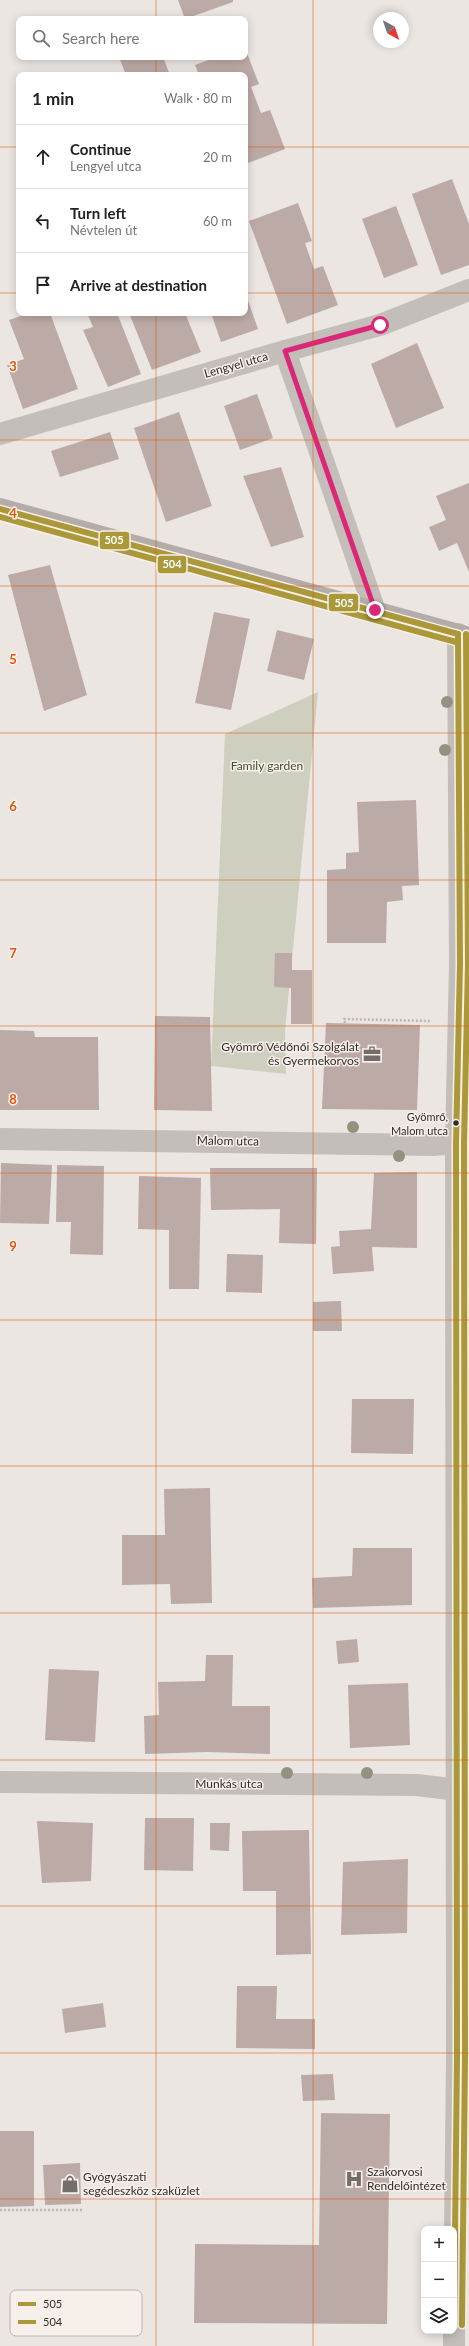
<!DOCTYPE html>
<html lang="en">
<head>
<meta charset="utf-8">
<style>
  body { margin:0; font-family:Lato,sans-serif; background:#f2f2f2; color:#222 }
  .controls { position:absolute; right:12px; bottom:12px; display:grid; overflow:hidden; border-radius:8px; box-shadow:0 2px 10px #0003 }
  .controls button { width:36px; height:36px; display:grid; place-items:center; padding:0; border:0; border-bottom:1px solid #e0e0e0; background:#fff; color:#222; font:20px sans-serif }
  .compass { position:absolute; left:373px; top:12px; width:36px; height:36px; border-radius:50%; background:#fff; box-shadow:0 2px 10px #0003; rotate:140deg }
  .stop { position:absolute; width:12px; height:12px; margin:-9px; border:3px solid #db2777; border-radius:50%; background:#fff }
  .stop.end { background:#db2777; border-color:#fff; box-shadow:0 1px 4px #0008 }
  .list { margin:0; padding:0; list-style:none }
  h2 { display:flex; justify-content:space-between; align-items:center; height:52px; margin:0; padding:0 16px; font-size:17px }
  h2 small { font-size:13px; font-weight:400; color:#767676 }
  .list li { display:grid; grid-template-columns:26px 1fr auto; gap:12px; align-items:center; box-sizing:border-box; height:64px; padding:0 16px; border-top:1px solid #e0e0e0 }
  .list b { display:block; font-size:15px; white-space:nowrap }
  .list p { margin:0; font-size:13px; white-space:nowrap; color:#767676 }
  .list em { font-size:13px; font-style:normal; color:#767676 }
  .icon { flex:none; width:22px; height:22px; fill:none; stroke:currentColor; stroke-width:2; stroke-linecap:round; stroke-linejoin:round }
  .map { position:relative; flex:none; width:469px; height:2346px; overflow:hidden }
  .search { position:absolute; background:#fff; box-shadow:0 2px 10px #0003; left:16px; top:16px; width:232px; height:44px; display:flex; align-items:center; gap:10px; box-sizing:border-box; padding:0 14px; border-radius:8px; color:#767676; font-size:15px }
  .panel { position:absolute; background:#fff; box-shadow:0 2px 10px #0003; left:16px; top:72px; width:232px; height:244px; border-radius:8px }
  .map>svg:first-child { display:block }
  .green { fill:#cecfbe }
  .building { fill:#bcaaa6 }
  .lines { fill:none; stroke-linecap:round; stroke-linejoin:round }
  .path { stroke:#bdb7b4; stroke-width:2.5; stroke-dasharray:2 2; stroke-linecap:butt }
  .minor { stroke:#c4bebb; stroke-width:22 }
  .major { stroke:#b3aca9; stroke-width:22 }
  .bus-1-casing { stroke:#f7efea; stroke-width:9 }
  .bus-2-casing { stroke:#f7efea; stroke-width:9 }
  .bus-1 { stroke:#ab9939; stroke-width:6 }
  .bus-2 { stroke:#ab9939; stroke-width:6 }
  .tree { fill:#919380 }
  .route { stroke:#db2777; stroke-width:5 }
  .grid { fill:none; stroke:#df570d; stroke-width:1; stroke-opacity:0.55 }
  .bus-dot { fill:#342c29; stroke:#f7efea; stroke-width:1.5 }
  .labels { text-anchor:middle; stroke-width:3; stroke-linejoin:round; paint-order:stroke }
  .bus-label { font-size:11px; fill:#342c29; stroke:#f7efea; text-anchor:end }
  .street-label { font-size:12px; fill:#342c29; stroke:#f7efea }
  .park-label { font-size:12px; fill:#484f30; stroke:#f7efea }
  .poi-label { font-size:12px; fill:#342c29; stroke:#f7efea; text-anchor:start }
  .key { fill:#f7efea; stroke:#bcb4b0; stroke-width:1 }
  .key-label { font-size:11px; fill:#342c29 }
  .grid-label { font-size:13px; text-anchor:middle; font-weight:bold; fill:#df570d; stroke:#f7efea; stroke-width:3; stroke-linejoin:round; paint-order:stroke }
  .line-badge { stroke:#f7efea; stroke-width:1.5 }
  .badge-label { font-size:11px; text-anchor:middle; font-weight:bold; fill:#fff }
</style>
</head>
<body>
<div class="map">
<svg width="469" height="2346" viewBox="0 0 469 2346">
  <rect width="100%" height="100%" fill="#ebe6e2"/>
  <path class="green" d="M 318,692 L 285,1031 L 286,1074 L 211,1066 L 225,734 Z"/>
  <g class="building">
    <path d="M 178,0 L 233,0 L 233,2 L 185,19 Z"/>
    <path d="M 245,48 L 259,84 L 251,87 L 261,113 L 270,110 L 285,149 L 245,164 L 245,75 L 199,75 L 195,65 L 217,57 L 245,57 Z"/>
    <path d="M 119,57 L 163,57 L 170,75 L 126,75 Z"/>
    <path d="M 452,179 L 469,224 L 469,265 L 441,275 L 412,194 Z"/>
    <path d="M 298,203 L 312,241 L 305,243 L 314,269 L 323,266 L 338,305 L 287,324 L 249,221 Z"/>
    <path d="M 396,206 L 418,265 L 384,278 L 362,219 Z"/>
    <path d="M 245,292 L 258,329 L 221,342 L 211,313 L 245,313 Z"/>
    <path d="M 30,313 L 50,313 L 78,389 L 23,409 L 7,365 L 24,359 L 9,320 Z"/>
    <path d="M 87,313 L 117,313 L 141,374 L 108,387 L 83,330 L 93,327 Z"/>
    <path d="M 129,313 L 185,313 L 201,352 L 152,370 Z"/>
    <path d="M 417,343 L 444,408 L 396,428 L 371,364 Z"/>
    <path d="M 257,394 L 273,438 L 240,450 L 224,406 Z"/>
    <path d="M 179,412 L 212,506 L 166,522 L 134,428 Z"/>
    <path d="M 110,432 L 119,459 L 60,477 L 51,451 Z"/>
    <path d="M 281,467 L 304,537 L 271,547 L 243,476 Z"/>
    <path d="M 469,483 L 469,572 L 457,543 L 439,551 L 429,527 L 446,520 L 436,496 Z"/>
    <path d="M 50,565 L 87,695 L 44,711 L 8,575 Z"/>
    <path d="M 214,612 L 250,619 L 231,710 L 195,703 Z"/>
    <path d="M 277,630 L 314,639 L 304,680 L 267,671 Z"/>
    <path d="M 416,800 L 419,885 L 402,886 L 403,900 L 387,902 L 386,943 L 327,943 L 327,870 L 346,869 L 346,853 L 359,852 L 357,802 Z"/>
    <path d="M 275,953 L 292,953 L 292,970 L 312,970 L 312,1024 L 291,1024 L 291,988 L 274,987 Z"/>
    <path d="M 155,1016 L 210,1017 L 212,1111 L 154,1110 Z"/>
    <path d="M 326,1023 L 420,1025 L 417,1110 L 322,1109 Z"/>
    <path d="M 0,1030 L 34,1031 L 35,1037 L 98,1037 L 99,1110 L 0,1110 Z"/>
    <path d="M 1,1163 L 52,1165 L 49,1224 L 0,1223 Z"/>
    <path d="M 57,1165 L 104,1166 L 103,1255 L 70,1254 L 71,1222 L 56,1222 Z"/>
    <path d="M 210,1168 L 317,1168 L 316,1244 L 279,1243 L 280,1209 L 211,1210 Z"/>
    <path d="M 417,1172 L 417,1248 L 372,1247 L 374,1271 L 333,1274 L 331,1247 L 340,1246 L 339,1231 L 371,1229 L 374,1173 Z"/>
    <path d="M 139,1176 L 201,1178 L 199,1289 L 169,1289 L 169,1230 L 138,1229 Z"/>
    <path d="M 227,1254 L 263,1255 L 262,1293 L 226,1292 Z"/>
    <path d="M 341,1301 L 342,1331 L 313,1331 L 313,1302 Z"/>
    <path d="M 352,1399 L 414,1399 L 413,1454 L 351,1453 Z"/>
    <path d="M 210,1488 L 212,1603 L 171,1604 L 170,1584 L 122,1585 L 122,1535 L 165,1535 L 164,1489 Z"/>
    <path d="M 353,1548 L 412,1548 L 412,1605 L 313,1608 L 312,1578 L 352,1576 Z"/>
    <path d="M 357,1639 L 359,1662 L 338,1664 L 336,1641 Z"/>
    <path d="M 206,1655 L 233,1655 L 232,1706 L 270,1706 L 270,1754 L 207,1752 L 145,1754 L 144,1716 L 159,1715 L 158,1682 L 205,1681 Z"/>
    <path d="M 49,1669 L 99,1671 L 95,1742 L 45,1740 Z"/>
    <path d="M 408,1683 L 410,1745 L 350,1748 L 348,1685 Z"/>
    <path d="M 145,1818 L 194,1818 L 193,1871 L 144,1870 Z"/>
    <path d="M 37,1821 L 93,1823 L 91,1881 L 42,1883 Z"/>
    <path d="M 210,1823 L 230,1823 L 229,1851 L 210,1850 Z"/>
    <path d="M 309,1830 L 311,1954 L 276,1955 L 276,1891 L 243,1891 L 242,1831 Z"/>
    <path d="M 408,1859 L 407,1933 L 341,1935 L 343,1862 Z"/>
    <path d="M 237,1986 L 277,1986 L 276,2019 L 315,2019 L 315,2049 L 236,2048 Z"/>
    <path d="M 103,2003 L 106,2027 L 65,2033 L 62,2009 Z"/>
    <path d="M 333,2074 L 335,2100 L 303,2101 L 301,2075 Z"/>
    <path d="M 321,2113 L 390,2114 L 387,2324 L 194,2323 L 195,2244 L 319,2245 Z"/>
    <path d="M 0,2131 L 34,2131 L 34,2206 L 0,2207 Z"/>
    <path d="M 80,2163 L 81,2204 L 45,2205 L 43,2165 Z"/>
  </g>
  <g class="lines">
    <g class="path">
      <path d="M 345,1023 L 344,1019 L 430,1021"/>
      <path d="M 0,2210 L 82,2210"/>
    </g>
    <g class="minor">
      <path d="M 285,351 L 375,611"/>
      <path d="M 0,434 L 285,351 L 380,325 L 469,290"/>
      <path d="M 0,1139 L 433,1145 L 456,1143"/>
      <path d="M 0,1782 L 417,1785 L 458,1790"/>
      <path d="M 454,2325 L 457,2058 L 456,1143 L 460,964 L 458,634"/>
      <path d="M 454,2346 L 454,2331"/>
    </g>
    <path class="major" d="M 0,509 L 469,638"/>
    <g class="bus-1-casing">
      <g id="bus-1">
        <path d="M 0,509 L 458,634"/>
        <path d="M 454,2325 L 457,2058 L 456,1143 L 460,964 L 458,634"/>
      </g>
    </g>
    <g class="bus-2-casing">
      <g id="bus-2">
        <path d="M 0,517 L 456,642"/>
        <path d="M 462,2325 L 465,2058 L 464,1143 L 468,964 L 466,634"/>
      </g>
    </g>
    <use href="#bus-1" class="bus-1"/>
    <use href="#bus-2" class="bus-2"/>
  </g>
  <g class="tree">
    <circle cx="447" cy="702" r="6"/>
    <circle cx="445" cy="750" r="6"/>
    <circle cx="353" cy="1127" r="6"/>
    <circle cx="399" cy="1156" r="6"/>
    <circle cx="287" cy="1773" r="6"/>
    <circle cx="367" cy="1773" r="6"/>
  </g>
  <g class="lines">
    <path class="route" d="M 375,610 L 285,351 L 380,325"/>
  </g>
  <path class="grid" d="M 156,0 L 156,19M 313,0 L 313,2346M 156,57 L 156,75M 0,147 L 19,147M 245,147 L 469,147M 0,293 L 19,293M 245,293 L 469,293M 156,313 L 156,2346M 0,440 L 469,440M 0,586 L 469,586M 0,733 L 469,733M 0,880 L 469,880M 0,1026 L 469,1026M 0,1173 L 469,1173M 0,1320 L 469,1320M 0,1466 L 469,1466M 0,1613 L 469,1613M 0,1760 L 469,1760M 0,1906 L 469,1906M 0,2053 L 469,2053M 0,2199 L 469,2199"/>
  <defs>
    <g id="office-bare" transform="scale(1.38)"><path d="M-6-3h4V-5.5h4V-3h4V5H-6ZM-1-4.5V-3h2v-1.5ZM-6 0V1H6V0Z" fill="#746d6a" stroke="#f7efea" stroke-width="2.5" paint-order="stroke"/></g>
    <g id="hospital-bare" transform="scale(1.38)"><path d="M-5-5h3v3.5h4V-5h3V5h-3V1.5h-4V5h-3Z" fill="#746d6a" stroke="#f7efea" stroke-width="2.5" paint-order="stroke"/></g>
    <g id="shop-bare" transform="scale(1.38)"><path d="M-5-2.5h2.3a2.7 3.5 0 0 1 5.4 0H5L5.5 6h-11ZM-1.5-2.5h3a1.5 2.3 0 0 0-3 0Z" fill="#746d6a" stroke="#f7efea" stroke-width="2.5" paint-order="stroke"/></g>
  </defs>
  <g fill-rule="evenodd">
    <use href="#office-bare" x="372" y="1054"/>
    <use href="#hospital-bare" x="354" y="2179"/>
    <use href="#shop-bare" x="70" y="2184"/>
  </g>
  <circle class="bus-dot" cx="456" cy="1123" r="3.5"/>
  <g class="labels">
    <g class="bus-label">
      <text x="448" y="1121">Gyömrő,<tspan x="448" dy="14">Malom utca</tspan></text>
    </g>
    <g class="street-label">
      <text transform="translate(236 365) rotate(-16)" y="4">Lengyel utca</text>
      <text transform="translate(228 1141) rotate(1)" y="4">Malom utca</text>
      <text x="229" y="1788">Munkás utca</text>
    </g>
    <g class="park-label">
      <text x="267" y="770">Family garden</text>
    </g>
    <g class="poi-label">
      <text x="359" y="1051" text-anchor="end">Gyömrő Védőnői Szolgálat<tspan x="359" dy="14">és Gyermekorvos</tspan></text>
      <text x="367" y="2176">Szakorvosi<tspan x="367" dy="14">Rendelőintézet</tspan></text>
      <text x="83" y="2181">Gyógyászati<tspan x="83" dy="14">segédeszköz szaküzlet</tspan></text>
    </g>
  </g>
  <rect x="10" y="2290" width="132" height="46" rx="6" class="key"/>
  <rect x="18" y="2302" width="18" height="4" fill="#ab9939"/>
  <rect x="18" y="2320" width="18" height="4" fill="#ab9939"/>
  <g class="key-label">
    <text x="43" y="2308">505</text>
    <text x="43" y="2326">504</text>
  </g>
  <g class="grid-label">
    <text x="13" y="371">3</text>
    <text x="13" y="518">4</text>
    <text x="13" y="664">5</text>
    <text x="13" y="811">6</text>
    <text x="13" y="958">7</text>
    <text x="13" y="1104">8</text>
    <text x="13" y="1251">9</text>
  </g>
  <g class="line-badge">
    <rect x="99" y="531" width="31" height="19" rx="4" fill="#ab9939"/>
    <rect x="157" y="555" width="30" height="19" rx="4" fill="#ab9939"/>
    <rect x="328" y="593" width="31" height="19" rx="4" fill="#ab9939"/>
  </g>
  <g class="badge-label">
    <text x="114" y="544">505</text>
    <text x="172" y="568">504</text>
    <text x="344" y="607">505</text>
  </g>
</svg>
<div class="controls">
<button>+</button>
<button>−</button>
<button><svg class="icon" aria-label="layers" viewBox="0 0 24 24"><path d="M12 4l9 5-9 5-9-5zM3 14l9 5 9-5"/></svg></button>
</div>
<svg class="compass" viewBox="-18 -18 36 36"><path d="M0-13l5 13h-10z" fill="#e53935"/><path d="M0 13l5-13h-10z" fill="#767676"/></svg>
<div class="stop" style="left:380px;top:325px"></div>
<div class="stop end" style="left:375px;top:610px"></div>
<div class="search"><svg class="icon" aria-label="search" viewBox="0 0 24 24"><circle cx="10" cy="10" r="6"/><path d="M15 15l6 6"/></svg>Search here</div>
<section class="panel">
<h2>1 min<small>Walk · 80 m</small></h2>
<ul class="list">
<li><svg class="icon" aria-label="ahead" viewBox="0 0 24 24"><path d="M12 20V5M6 11l6-6 6 6"/></svg><div><b>Continue</b><p>Lengyel utca</p></div><em>20 m</em></li>
<li><svg class="icon" aria-label="left" viewBox="0 0 24 24"><path d="M17 20v-9H6M10 6l-5 5 5 5"/></svg><div><b>Turn left</b><p>Névtelen út</p></div><em>60 m</em></li>
<li><svg class="icon" aria-label="arrive" viewBox="0 0 24 24"><path d="M6 21V4h12l-3 4 3 4H6"/></svg><div><b>Arrive at destination</b></div></li>
</ul>
</section>
</div>
</body>
</html>
